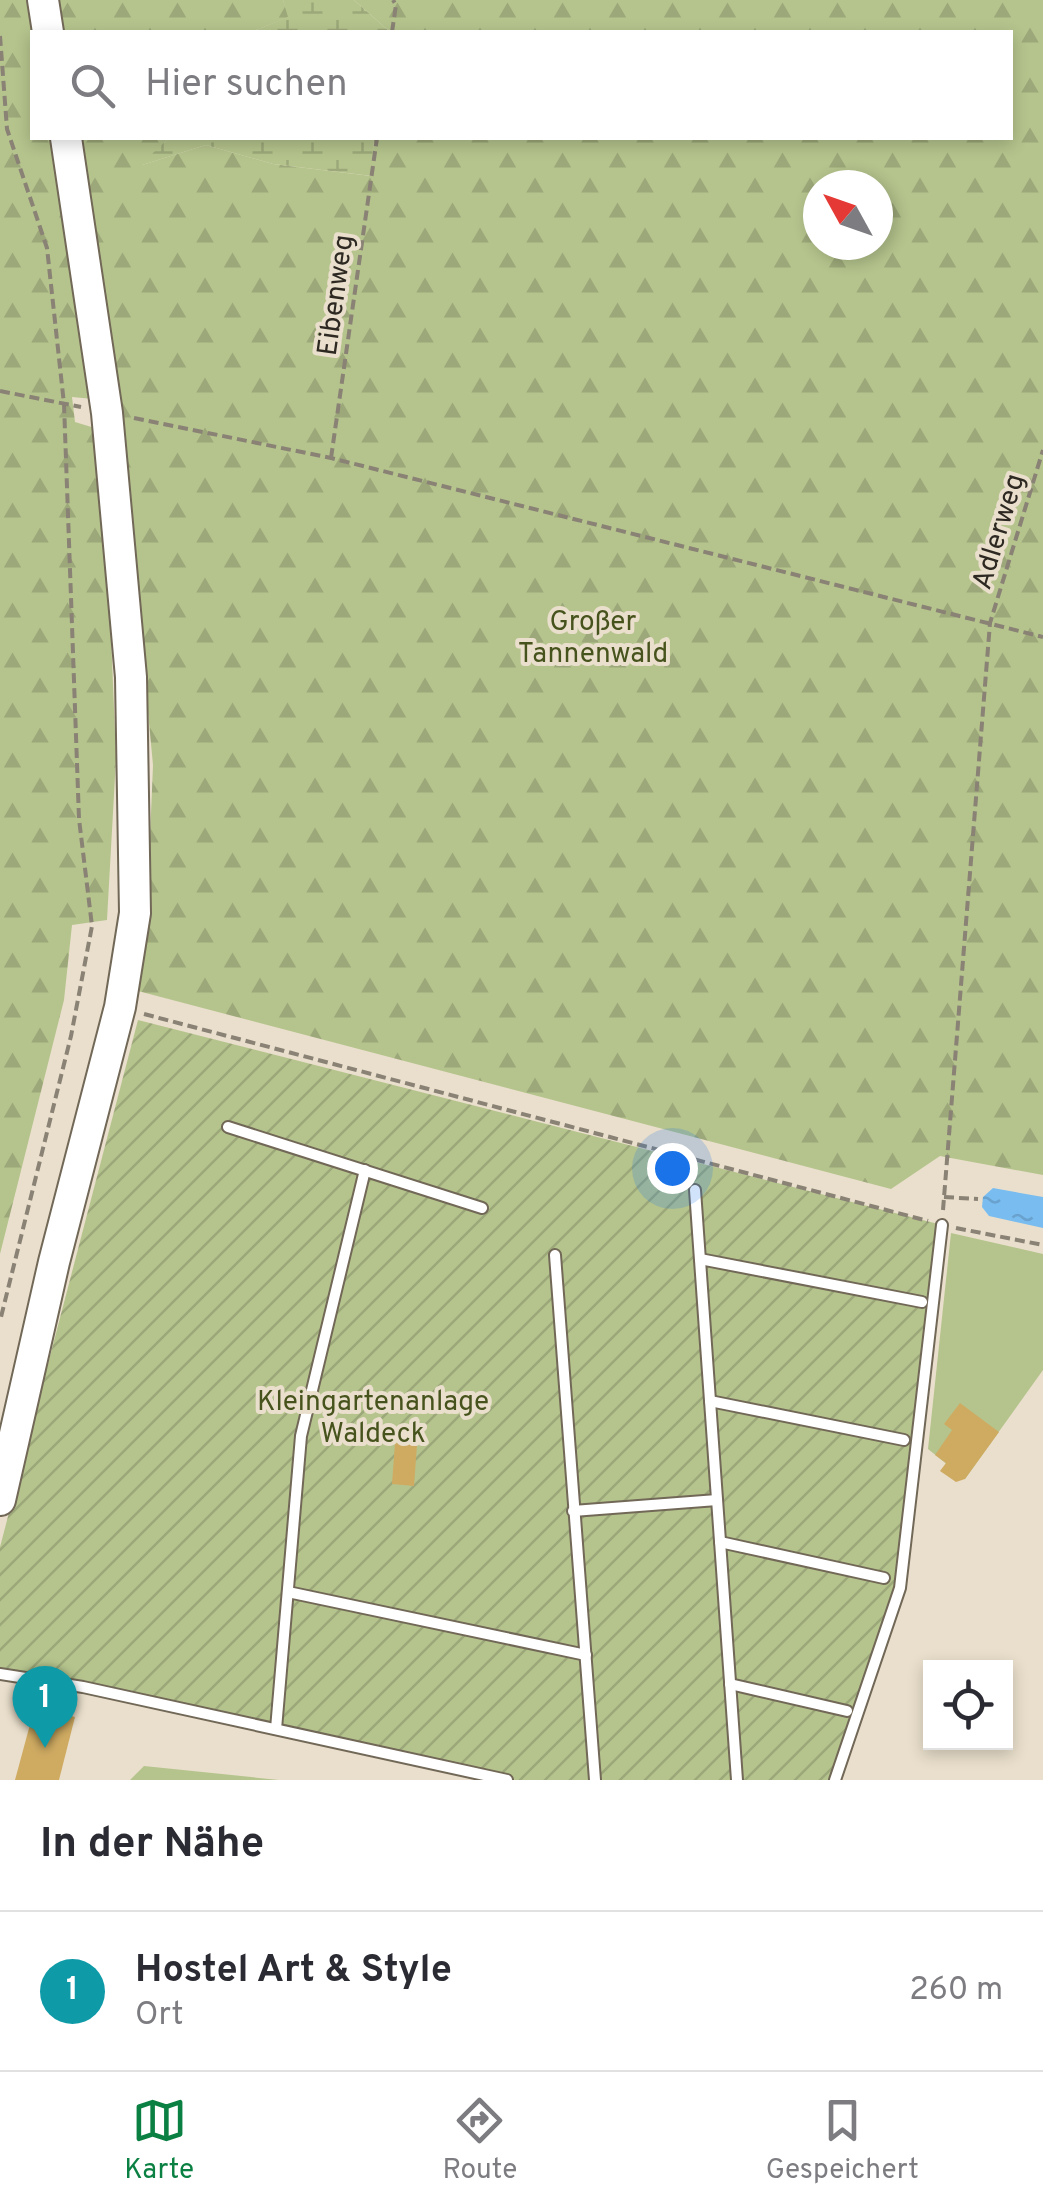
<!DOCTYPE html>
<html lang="de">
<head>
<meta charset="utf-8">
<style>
  body { margin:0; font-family:Overpass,sans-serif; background:#f2f2f3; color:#2b2b33 }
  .controls { position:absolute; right:30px; bottom:30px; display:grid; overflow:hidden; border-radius:0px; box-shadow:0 5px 15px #0003 }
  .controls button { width:90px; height:90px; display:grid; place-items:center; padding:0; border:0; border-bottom:2px solid #e1e1e2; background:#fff; color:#2b2b33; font:50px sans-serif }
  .compass { position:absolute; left:803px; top:170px; width:90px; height:90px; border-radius:50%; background:#fff; box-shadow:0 5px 15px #0003; rotate:310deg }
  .you { position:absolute; left:672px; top:1168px; width:35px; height:35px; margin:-25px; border:8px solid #fff; border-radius:50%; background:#1a73e8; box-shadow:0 0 0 15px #1a73e833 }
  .badge { display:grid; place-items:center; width:65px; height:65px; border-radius:50%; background:#0b8043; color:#fff; font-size:32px; font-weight:700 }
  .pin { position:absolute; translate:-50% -82px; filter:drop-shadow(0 2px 5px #0008) }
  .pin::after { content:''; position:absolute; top:52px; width:35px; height:30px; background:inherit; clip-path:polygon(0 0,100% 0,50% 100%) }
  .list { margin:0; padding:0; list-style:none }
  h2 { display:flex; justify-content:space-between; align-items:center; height:130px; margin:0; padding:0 40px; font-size:42px }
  h2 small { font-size:32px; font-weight:400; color:#7c7c81 }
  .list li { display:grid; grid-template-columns:65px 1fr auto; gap:30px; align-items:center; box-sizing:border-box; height:160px; padding:0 40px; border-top:2px solid #e1e1e2 }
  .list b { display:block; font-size:38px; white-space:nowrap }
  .list p { margin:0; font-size:32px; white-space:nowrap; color:#7c7c81 }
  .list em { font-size:32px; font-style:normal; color:#7c7c81 }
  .icon { flex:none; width:55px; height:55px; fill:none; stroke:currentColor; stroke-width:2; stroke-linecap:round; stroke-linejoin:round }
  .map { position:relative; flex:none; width:1043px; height:1780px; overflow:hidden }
  .search { position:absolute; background:#fff; box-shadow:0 5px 15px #0003; left:30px; right:30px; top:30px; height:110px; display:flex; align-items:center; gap:25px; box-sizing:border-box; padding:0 35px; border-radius:0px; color:#7c7c81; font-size:38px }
  .sheet { height:290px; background:#fff }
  nav { display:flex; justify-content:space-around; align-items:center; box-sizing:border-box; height:140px; border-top:2px solid #e1e1e2; background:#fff; font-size:28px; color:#7c7c81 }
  nav a { display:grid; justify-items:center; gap:5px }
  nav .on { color:#0b8043 }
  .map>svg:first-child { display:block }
  .grass { fill:url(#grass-tufts) }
  .forest { fill:url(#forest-firs); fill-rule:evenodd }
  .wetland { fill:url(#wetland-marsh) }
  .garden { fill:url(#garden-furrows) }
  .pitch { fill:#b5c48d }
  .water { fill:url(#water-ripples) }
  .building { fill:#cfab62 }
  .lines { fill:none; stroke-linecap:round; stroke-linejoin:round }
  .lane-casing { stroke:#726857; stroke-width:14 }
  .secondary-casing { stroke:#726857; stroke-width:34 }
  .path { stroke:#898275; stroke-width:4; stroke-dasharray:10 5; stroke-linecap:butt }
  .lane { stroke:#fff; stroke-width:10 }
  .secondary { stroke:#fff; stroke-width:30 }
  .labels { text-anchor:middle; stroke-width:8; stroke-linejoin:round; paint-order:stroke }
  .street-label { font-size:28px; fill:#2d2922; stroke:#eadfcc }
  .park-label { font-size:28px; fill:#47531d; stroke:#eadfcc }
</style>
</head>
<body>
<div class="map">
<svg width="1043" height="1780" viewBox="0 0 1043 1780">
  <defs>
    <pattern id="grass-tufts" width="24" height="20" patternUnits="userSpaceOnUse" patternTransform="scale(2.5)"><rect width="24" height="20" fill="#b5c48d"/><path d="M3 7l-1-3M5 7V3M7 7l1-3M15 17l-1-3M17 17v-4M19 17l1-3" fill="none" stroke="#9ca879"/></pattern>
    <pattern id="forest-firs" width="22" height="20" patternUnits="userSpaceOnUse" patternTransform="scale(2.5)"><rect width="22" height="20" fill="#b5c48d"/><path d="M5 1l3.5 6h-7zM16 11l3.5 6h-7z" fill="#9ca879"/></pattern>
    <pattern id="wetland-marsh" width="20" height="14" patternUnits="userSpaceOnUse" patternTransform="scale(2.5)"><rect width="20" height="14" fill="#b5c48d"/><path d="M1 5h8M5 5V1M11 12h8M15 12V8" fill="none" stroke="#9ca879"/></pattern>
    <pattern id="garden-furrows" width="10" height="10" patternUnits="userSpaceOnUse" patternTransform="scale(2.5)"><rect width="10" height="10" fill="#b5c48d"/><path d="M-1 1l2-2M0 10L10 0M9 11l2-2" fill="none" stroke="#9ca879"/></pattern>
    <pattern id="water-ripples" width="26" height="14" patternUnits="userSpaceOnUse" patternTransform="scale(2.5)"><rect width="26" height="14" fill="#79bdf0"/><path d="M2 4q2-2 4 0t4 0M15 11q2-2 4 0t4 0" fill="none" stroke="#69a2ce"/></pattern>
  </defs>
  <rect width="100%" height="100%" fill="#eadfcc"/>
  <path class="grass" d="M 144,1766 L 279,1780 L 130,1780 Z"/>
  <g class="forest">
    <path d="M 0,0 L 28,0 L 33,32 L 32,138 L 51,138 L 93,399 L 72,397 L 75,422 L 98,429 L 110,610 L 116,759 L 107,920 L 72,925 L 64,1000 L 0,1254 Z"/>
    <path d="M 56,0 L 283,0 L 289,17 L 251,32 L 61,32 Z"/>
    <path d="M 354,0 L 1043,0 L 1043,1175 L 940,1156 L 891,1189 L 138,991 L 146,936 L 153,765 L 121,426 L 79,138 L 169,138 L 142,165 L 206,145 L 273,164 L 371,176 L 374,138 L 1010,138 L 1010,32 L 390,32 ZM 818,185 L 878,185 L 878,245 L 818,245 Z"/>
  </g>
  <g class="wetland">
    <path d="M 283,0 L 354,0 L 390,32 L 251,32 L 288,17 Z"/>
    <path d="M 169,138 L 374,138 L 372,176 L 273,164 L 206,145 L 139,166 Z"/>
  </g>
  <path class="garden" d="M 138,1020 L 942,1225 L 900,1588 L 834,1780 L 507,1780 L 0,1673 L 0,1547 Z"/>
  <path class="pitch" d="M 951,1233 L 1043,1254 L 1043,1370 L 965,1479 L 928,1449 Z"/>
  <path class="water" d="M 993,1188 L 1043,1197 L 1043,1228 L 989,1216 L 982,1207 L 983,1197 Z"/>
  <g class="building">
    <path d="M 960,1403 L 999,1432 L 965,1479 L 956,1482 L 940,1471 L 946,1463 L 935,1455 L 952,1430 L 944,1424 Z"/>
    <path d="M 395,1443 L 417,1445 L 414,1486 L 392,1484 Z"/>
    <path d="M 35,1706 L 75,1717 L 59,1780 L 15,1780 Z"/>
  </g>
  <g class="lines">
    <g class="lane-casing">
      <g id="lane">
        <path d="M 228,1127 L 482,1208"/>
        <path d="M 695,1190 L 737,1780"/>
        <path d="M 555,1255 L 595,1780"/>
        <path d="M 700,1259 L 922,1302"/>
        <path d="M 710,1401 L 904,1440"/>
        <path d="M 573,1511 L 717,1500"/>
        <path d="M 720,1542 L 884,1578"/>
        <path d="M 288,1592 L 586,1655"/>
        <path d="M 0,1674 L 83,1687 L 507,1780"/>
        <path d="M 730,1684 L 847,1711"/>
        <path d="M 276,1729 L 301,1436 L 365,1170"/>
        <path d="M 835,1780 L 900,1588 L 942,1225"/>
      </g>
    </g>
    <g class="secondary-casing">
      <g id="secondary">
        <path d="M 43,0 L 48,32"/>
        <path d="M 0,1500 L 54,1262 L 120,1007 L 135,913 L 131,677 L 107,413 L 66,138"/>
      </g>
    </g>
    <g class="path">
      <path d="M 392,32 L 396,5 L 393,0"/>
      <path d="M 0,36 L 7,129 L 47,248 L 64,404 L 79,819 L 92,926 L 71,1036 L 0,1321"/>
      <path d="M 0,391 L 81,407"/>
      <path d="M 134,418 L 331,458 L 1043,637"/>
      <path d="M 331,458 L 377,138"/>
      <path d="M 144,1014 L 928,1221"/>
      <path d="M 944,1197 L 978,1199"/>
      <path d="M 943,1210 L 990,623 L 1043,450"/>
      <path d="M 956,1228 L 1043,1245"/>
    </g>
    <use href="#lane" class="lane"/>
    <use href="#secondary" class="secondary"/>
  </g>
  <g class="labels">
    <g class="street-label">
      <text transform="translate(334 295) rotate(-82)" y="10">Eibenweg</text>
      <text transform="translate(997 531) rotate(-73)" y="10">Adlerweg</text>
    </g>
    <g class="park-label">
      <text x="593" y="630">Großer<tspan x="593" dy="32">Tannenwald</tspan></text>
      <text x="373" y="1410">Kleingartenanlage<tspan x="373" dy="32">Waldeck</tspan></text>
    </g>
  </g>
</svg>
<div class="controls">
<button><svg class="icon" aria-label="locate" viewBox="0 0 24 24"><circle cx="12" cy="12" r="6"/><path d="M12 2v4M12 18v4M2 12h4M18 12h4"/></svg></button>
</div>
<svg class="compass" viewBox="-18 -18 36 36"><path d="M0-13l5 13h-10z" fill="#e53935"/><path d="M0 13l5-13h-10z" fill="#7c7c81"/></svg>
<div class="you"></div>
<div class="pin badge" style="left:45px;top:1748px;background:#0f9aa8">1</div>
<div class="search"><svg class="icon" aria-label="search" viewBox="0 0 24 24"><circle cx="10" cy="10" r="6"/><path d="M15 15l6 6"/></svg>Hier suchen</div>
</div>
<section class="sheet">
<h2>In der Nähe<small></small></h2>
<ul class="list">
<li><span class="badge" style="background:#0f9aa8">1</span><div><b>Hostel Art &amp; Style</b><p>Ort</p></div><em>260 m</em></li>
</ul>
</section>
<nav>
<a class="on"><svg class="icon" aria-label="map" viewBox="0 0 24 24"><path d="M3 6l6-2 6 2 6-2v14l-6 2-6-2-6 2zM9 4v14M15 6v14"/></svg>Karte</a>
<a><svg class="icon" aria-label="directions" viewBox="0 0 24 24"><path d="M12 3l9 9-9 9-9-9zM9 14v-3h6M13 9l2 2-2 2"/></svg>Route</a>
<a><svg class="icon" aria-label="saved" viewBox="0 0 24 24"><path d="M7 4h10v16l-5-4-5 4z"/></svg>Gespeichert</a>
</nav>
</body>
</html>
